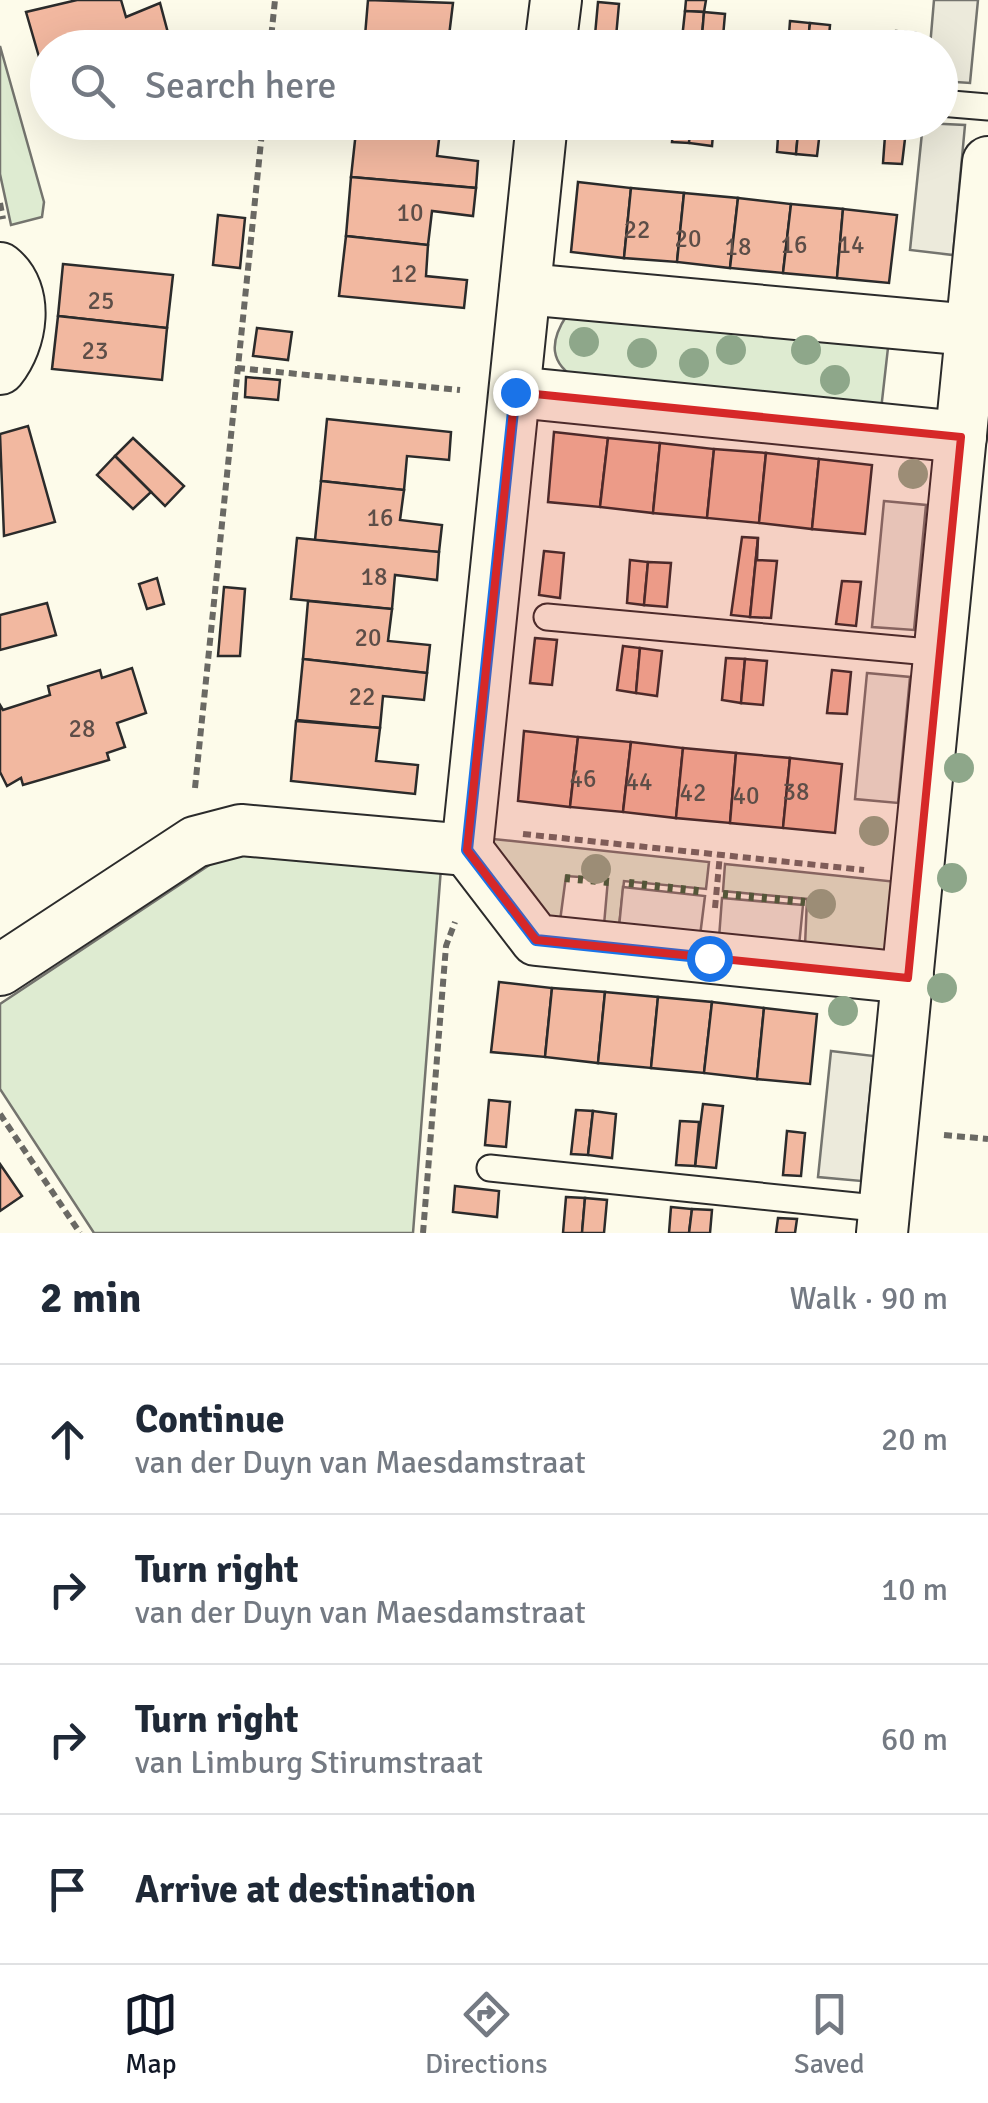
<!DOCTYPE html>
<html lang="en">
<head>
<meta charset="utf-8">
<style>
  body { margin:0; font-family:Signika,sans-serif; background:#f6f6f7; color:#1f2937 }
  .stop { position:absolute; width:30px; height:30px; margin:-22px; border:8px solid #1a73e8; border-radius:50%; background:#fff }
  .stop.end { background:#1a73e8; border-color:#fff; box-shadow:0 2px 10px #0008 }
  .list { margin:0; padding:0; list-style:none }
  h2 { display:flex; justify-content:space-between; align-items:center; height:130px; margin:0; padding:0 40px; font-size:42px }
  h2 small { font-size:32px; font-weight:400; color:#747a83 }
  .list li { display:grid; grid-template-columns:65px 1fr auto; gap:30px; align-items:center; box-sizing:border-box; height:150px; padding:0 40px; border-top:2px solid #e0e1e3 }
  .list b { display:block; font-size:38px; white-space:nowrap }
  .list p { margin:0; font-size:32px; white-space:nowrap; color:#747a83 }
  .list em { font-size:32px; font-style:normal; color:#747a83 }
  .icon { flex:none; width:55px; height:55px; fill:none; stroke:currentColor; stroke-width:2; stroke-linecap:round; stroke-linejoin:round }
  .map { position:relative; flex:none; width:988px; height:1233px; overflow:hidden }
  .search { position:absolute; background:#fff; box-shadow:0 10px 40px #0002; left:30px; right:30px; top:30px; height:110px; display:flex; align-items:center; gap:25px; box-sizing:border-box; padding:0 35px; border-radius:55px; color:#747a83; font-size:38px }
  .sheet { height:730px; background:#fff }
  nav { display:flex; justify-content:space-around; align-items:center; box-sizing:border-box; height:140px; border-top:2px solid #e0e1e3; background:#fff; font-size:28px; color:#747a83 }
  nav a { display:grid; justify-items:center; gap:5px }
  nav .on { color:#111827 }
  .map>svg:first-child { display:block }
  .green { fill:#deebd1; stroke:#74746e; stroke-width:2.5 }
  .parking { fill:#eceadb; stroke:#74746e; stroke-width:2.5 }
  .building { fill:#f2b8a0; stroke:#2b2b2b; stroke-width:2.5 }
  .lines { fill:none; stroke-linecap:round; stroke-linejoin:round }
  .service-casing { stroke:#2b2b2b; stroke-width:29 }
  .minor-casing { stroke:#2b2b2b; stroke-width:54 }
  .path { stroke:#6a6964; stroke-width:6; stroke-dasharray:8 5; stroke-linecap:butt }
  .service { stroke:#fdfbea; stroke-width:25 }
  .minor { stroke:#fdfbea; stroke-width:50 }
  .hedge { stroke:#34623c; stroke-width:8; stroke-dasharray:5 8; stroke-linecap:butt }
  .tree { fill:#8ea78a }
  .route { stroke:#1a73e8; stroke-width:12 }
  .marked { fill:#d62828; fill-opacity:0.2; stroke:#d62828; stroke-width:8; stroke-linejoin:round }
  .labels { text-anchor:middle; stroke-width:8; stroke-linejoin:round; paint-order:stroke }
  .number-label { font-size:25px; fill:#5d4e48 }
</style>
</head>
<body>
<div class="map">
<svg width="988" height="1233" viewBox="0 0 988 1233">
  <rect width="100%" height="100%" fill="#fdfbea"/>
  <g class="green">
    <path d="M 0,46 L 44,202 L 42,217 L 11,225 L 0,174 Z"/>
    <path d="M 567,315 L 889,339 L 881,410 L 579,380 C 549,364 549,342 567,315 Z"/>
    <path d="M 493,839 L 709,862 L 706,889 L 624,881 L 619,927 L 604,925 L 608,879 L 566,876 L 560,921 L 545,919 L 491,852 Z"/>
    <path d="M 232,850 L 441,868 L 413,1233 L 94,1233 L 0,1089 L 0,1004 Z"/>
    <path d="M 725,864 L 907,883 L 886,954 L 805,946 L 807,899 L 723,891 Z"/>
  </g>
  <g class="parking">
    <path d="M 934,0 L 978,0 L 970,83 L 941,81 L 940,48 L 930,47 Z"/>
    <path d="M 923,123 L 965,125 L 953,255 L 910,250 Z"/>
    <path d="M 884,501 L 926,505 L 914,630 L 872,627 Z"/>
    <path d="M 867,673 L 910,677 L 898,803 L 855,799 Z"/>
    <path d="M 623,887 L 705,896 L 700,936 L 619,927 Z"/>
    <path d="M 722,898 L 803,905 L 799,946 L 719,938 Z"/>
    <path d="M 831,1051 L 874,1056 L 861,1181 L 818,1177 Z"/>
  </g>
  <g class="building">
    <path d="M 77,0 L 121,0 L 126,17 L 160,3 L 172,48 L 48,48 L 46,81 L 26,12 Z"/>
    <path d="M 368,0 L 453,3 L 449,36 L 490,40 L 490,48 L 364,48 Z"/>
    <path d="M 686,0 L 706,0 L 704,12 L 685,11 Z"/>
    <path d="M 598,2 L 619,4 L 615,48 L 594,46 Z"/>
    <path d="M 685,11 L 704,12 L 701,48 L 681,48 Z"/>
    <path d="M 704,12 L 725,14 L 722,48 L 701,48 Z"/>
    <path d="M 790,21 L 810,23 L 807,48 L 788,48 Z"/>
    <path d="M 810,23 L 830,25 L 828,48 L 807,48 Z"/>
    <path d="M 896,31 L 916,33 L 915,48 L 894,48 Z"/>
    <path d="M 357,122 L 441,123 L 437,156 L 478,161 L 476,188 L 351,177 Z"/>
    <path d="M 586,122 L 607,122 L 606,136 L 585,133 Z"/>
    <path d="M 674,122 L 691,122 L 689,143 L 672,142 Z"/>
    <path d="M 691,122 L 714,122 L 712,146 L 689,143 Z"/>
    <path d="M 779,122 L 799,122 L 796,154 L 777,152 Z"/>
    <path d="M 799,122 L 821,122 L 817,156 L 796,154 Z"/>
    <path d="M 886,122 L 907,122 L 902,164 L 883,163 Z"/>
    <path d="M 351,177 L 476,188 L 473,216 L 432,211 L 428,245 L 346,236 Z"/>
    <path d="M 578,182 L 631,188 L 624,258 L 571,252 Z"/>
    <path d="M 631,188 L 684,193 L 677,262 L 624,258 Z"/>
    <path d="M 684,193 L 738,198 L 730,268 L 677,262 Z"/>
    <path d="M 738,198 L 791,204 L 783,273 L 730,268 Z"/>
    <path d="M 791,204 L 843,209 L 837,278 L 783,273 Z"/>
    <path d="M 843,209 L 897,215 L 889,283 L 837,278 Z"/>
    <path d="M 218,215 L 245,218 L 240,268 L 213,265 Z"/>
    <path d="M 346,236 L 428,245 L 426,276 L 467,280 L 464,308 L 339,296 Z"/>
    <path d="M 63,264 L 173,275 L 167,328 L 58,316 Z"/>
    <path d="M 58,316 L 167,328 L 162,380 L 52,369 Z"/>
    <path d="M 257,328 L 292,332 L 288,360 L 253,356 Z"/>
    <path d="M 246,377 L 280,380 L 278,400 L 245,397 Z"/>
    <path d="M 327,419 L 451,432 L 449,460 L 407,456 L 404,490 L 321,481 Z"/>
    <path d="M 28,426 L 55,522 L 4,536 L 0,434 Z"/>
    <path d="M 554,432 L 608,438 L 600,507 L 548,502 Z"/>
    <path d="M 133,438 L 184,486 L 165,506 L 115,456 Z"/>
    <path d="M 608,438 L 660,443 L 653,513 L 600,507 Z"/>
    <path d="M 660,443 L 714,449 L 707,518 L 653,513 Z"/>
    <path d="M 714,449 L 766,453 L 759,523 L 707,518 Z"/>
    <path d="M 766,453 L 819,459 L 812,529 L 759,523 Z"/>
    <path d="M 115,456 L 151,492 L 133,509 L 97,475 Z"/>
    <path d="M 819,459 L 872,465 L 865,534 L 812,529 Z"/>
    <path d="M 321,481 L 404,490 L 400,520 L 442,525 L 439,552 L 315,540 Z"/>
    <path d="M 742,537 L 758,538 L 750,617 L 731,615 Z"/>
    <path d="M 297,538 L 439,552 L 437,580 L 395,575 L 392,609 L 291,599 Z"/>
    <path d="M 758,538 L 757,560 L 777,561 L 771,618 L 750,617 Z"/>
    <path d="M 544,551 L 564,553 L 560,598 L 539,595 Z"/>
    <path d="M 630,560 L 648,562 L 644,605 L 627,603 Z"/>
    <path d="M 648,562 L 671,563 L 667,607 L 644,605 Z"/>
    <path d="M 157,578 L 164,604 L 147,609 L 139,584 Z"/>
    <path d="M 842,581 L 861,582 L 856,626 L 836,624 Z"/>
    <path d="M 224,587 L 245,589 L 240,656 L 218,656 Z"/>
    <path d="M 308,601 L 392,609 L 388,641 L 430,645 L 427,673 L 303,659 Z"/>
    <path d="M 47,603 L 56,635 L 0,650 L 0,615 Z"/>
    <path d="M 535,638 L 557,640 L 552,685 L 530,683 Z"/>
    <path d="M 623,646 L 640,648 L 636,693 L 617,690 Z"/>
    <path d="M 640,648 L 662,651 L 657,696 L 636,693 Z"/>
    <path d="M 726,658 L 745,659 L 741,703 L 722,700 Z"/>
    <path d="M 303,659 L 427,673 L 424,700 L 383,696 L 380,728 L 297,720 Z"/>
    <path d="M 745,659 L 767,661 L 763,705 L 741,703 Z"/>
    <path d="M 132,668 L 146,713 L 117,723 L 125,747 L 107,753 L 109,760 L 23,785 L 21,778 L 7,786 L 0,772 L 0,705 L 3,710 L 50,695 L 48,686 L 100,670 L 102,678 Z"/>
    <path d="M 832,670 L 851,672 L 847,714 L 827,713 Z"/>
    <path d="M 296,721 L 380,728 L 376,761 L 418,765 L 415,794 L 291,781 Z"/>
    <path d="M 524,731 L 578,737 L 570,807 L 518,801 Z"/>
    <path d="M 578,737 L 631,742 L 623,812 L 570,807 Z"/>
    <path d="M 631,742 L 683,748 L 676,818 L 623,812 Z"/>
    <path d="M 683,748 L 736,753 L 730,823 L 676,818 Z"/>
    <path d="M 736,753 L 790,758 L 783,828 L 730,823 Z"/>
    <path d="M 790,758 L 842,764 L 835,833 L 783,828 Z"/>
    <path d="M 499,982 L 552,988 L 545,1057 L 491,1052 Z"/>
    <path d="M 552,988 L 605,992 L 598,1063 L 545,1057 Z"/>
    <path d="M 605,992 L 658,997 L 651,1068 L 598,1063 Z"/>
    <path d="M 658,997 L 712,1002 L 704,1073 L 651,1068 Z"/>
    <path d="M 712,1002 L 764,1008 L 757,1079 L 704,1073 Z"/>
    <path d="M 764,1008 L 817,1014 L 810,1084 L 757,1079 Z"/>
    <path d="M 489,1100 L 510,1102 L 506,1147 L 485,1145 Z"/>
    <path d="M 703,1104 L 723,1106 L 716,1168 L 695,1166 Z"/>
    <path d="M 576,1110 L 593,1111 L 588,1155 L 571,1154 Z"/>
    <path d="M 593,1111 L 616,1114 L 612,1158 L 588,1155 Z"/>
    <path d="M 680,1121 L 699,1122 L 695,1166 L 676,1165 Z"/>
    <path d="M 787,1131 L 805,1133 L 801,1176 L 783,1175 Z"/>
    <path d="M 0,1164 L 22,1196 L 0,1211 Z"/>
    <path d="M 455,1186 L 499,1191 L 497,1217 L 453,1212 Z"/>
    <path d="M 566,1197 L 585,1198 L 582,1233 L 563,1233 Z"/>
    <path d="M 585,1198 L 607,1200 L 604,1233 L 582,1233 Z"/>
    <path d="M 671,1207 L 692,1209 L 689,1233 L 669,1233 Z"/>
    <path d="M 692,1209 L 712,1210 L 710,1233 L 689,1233 Z"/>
    <path d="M 778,1218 L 797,1219 L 795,1233 L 776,1233 Z"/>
  </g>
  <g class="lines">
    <g class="service-casing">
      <g id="service">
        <path d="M 940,103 L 988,107"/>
        <path d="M 547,617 L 940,653"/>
        <path d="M 490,1168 L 885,1209"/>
      </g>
    </g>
    <g class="minor-casing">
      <g id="minor">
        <path d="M 550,48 L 556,0"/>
        <path d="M 0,268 C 30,292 22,342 0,369"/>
        <path d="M 525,289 L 971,330"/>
        <path d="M 515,392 L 961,437"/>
        <path d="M 467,850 L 536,940 L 908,978"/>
        <path d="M 0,970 L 195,842 L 241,830 L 467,850 L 542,122"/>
        <path d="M 882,1233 L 988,162"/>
      </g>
    </g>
    <g class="path">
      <path d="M 270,48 L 275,0"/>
      <path d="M 0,203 L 3,219"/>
      <path d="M 237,368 L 460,390"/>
      <path d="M 195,788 L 263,122"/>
      <path d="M 523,834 L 864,870"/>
      <path d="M 715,908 L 720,854"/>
      <path d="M 0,1114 L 80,1233"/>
      <path d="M 944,1135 L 988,1139"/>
      <path d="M 423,1233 L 446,946 L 455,922"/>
    </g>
    <use href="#service" class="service"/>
    <use href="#minor" class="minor"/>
    <g class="hedge">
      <path d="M 565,878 L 609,882"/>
      <path d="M 629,883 L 706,892"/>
      <path d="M 723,894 L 805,902"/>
    </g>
  </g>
  <g class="tree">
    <circle cx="584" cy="342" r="15"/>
    <circle cx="731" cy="350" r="15"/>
    <circle cx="806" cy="350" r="15"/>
    <circle cx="642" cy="353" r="15"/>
    <circle cx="694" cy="363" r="15"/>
    <circle cx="835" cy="380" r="15"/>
    <circle cx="913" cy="474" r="15"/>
    <circle cx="959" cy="768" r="15"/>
    <circle cx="874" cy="831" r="15"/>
    <circle cx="596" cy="869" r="15"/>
    <circle cx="952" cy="878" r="15"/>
    <circle cx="821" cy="904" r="15"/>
    <circle cx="942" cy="988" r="15"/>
    <circle cx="843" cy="1011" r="15"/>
  </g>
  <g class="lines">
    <path class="route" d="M 515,392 L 467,850 L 536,940 L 709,958"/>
  </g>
  <path class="marked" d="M 515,392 L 961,437 L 908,978 L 536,940 L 467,850 Z"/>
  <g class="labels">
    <g class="number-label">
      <text x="410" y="221">10</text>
      <text x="637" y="238">22</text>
      <text x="688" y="247">20</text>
      <text x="794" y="253">16</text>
      <text x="851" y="253">14</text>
      <text x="738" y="255">18</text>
      <text x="404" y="282">12</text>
      <text x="101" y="309">25</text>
      <text x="95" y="359">23</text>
      <text x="380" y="526">16</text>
      <text x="374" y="585">18</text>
      <text x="368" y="646">20</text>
      <text x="362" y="705">22</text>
      <text x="82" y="737">28</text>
      <text x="583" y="787">46</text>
      <text x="639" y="790">44</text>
      <text x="796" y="800">38</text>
      <text x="693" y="801">42</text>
      <text x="746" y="804">40</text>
    </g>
  </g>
</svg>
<div class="stop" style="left:709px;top:958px"></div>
<div class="stop end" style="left:515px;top:392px"></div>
<div class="search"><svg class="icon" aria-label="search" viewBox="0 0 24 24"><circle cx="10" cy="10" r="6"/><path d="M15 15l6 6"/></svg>Search here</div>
</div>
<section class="sheet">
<h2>2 min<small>Walk · 90 m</small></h2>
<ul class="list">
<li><svg class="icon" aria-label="ahead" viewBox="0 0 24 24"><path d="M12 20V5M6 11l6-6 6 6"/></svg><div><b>Continue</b><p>van der Duyn van Maesdamstraat</p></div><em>20 m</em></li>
<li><svg class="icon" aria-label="right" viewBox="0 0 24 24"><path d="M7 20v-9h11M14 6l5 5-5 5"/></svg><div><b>Turn right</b><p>van der Duyn van Maesdamstraat</p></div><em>10 m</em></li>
<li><svg class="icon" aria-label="right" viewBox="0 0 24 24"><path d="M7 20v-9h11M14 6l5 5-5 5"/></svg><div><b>Turn right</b><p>van Limburg Stirumstraat</p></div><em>60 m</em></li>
<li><svg class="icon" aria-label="arrive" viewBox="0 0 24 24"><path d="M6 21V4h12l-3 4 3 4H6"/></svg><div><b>Arrive at destination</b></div></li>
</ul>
</section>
<nav>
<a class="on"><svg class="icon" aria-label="map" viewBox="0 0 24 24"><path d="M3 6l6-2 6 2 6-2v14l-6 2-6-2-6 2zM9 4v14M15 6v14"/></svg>Map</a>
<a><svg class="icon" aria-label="directions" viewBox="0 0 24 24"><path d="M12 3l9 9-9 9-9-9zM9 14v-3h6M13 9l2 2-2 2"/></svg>Directions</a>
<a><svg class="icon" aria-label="saved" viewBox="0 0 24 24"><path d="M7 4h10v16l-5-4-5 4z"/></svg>Saved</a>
</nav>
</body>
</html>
